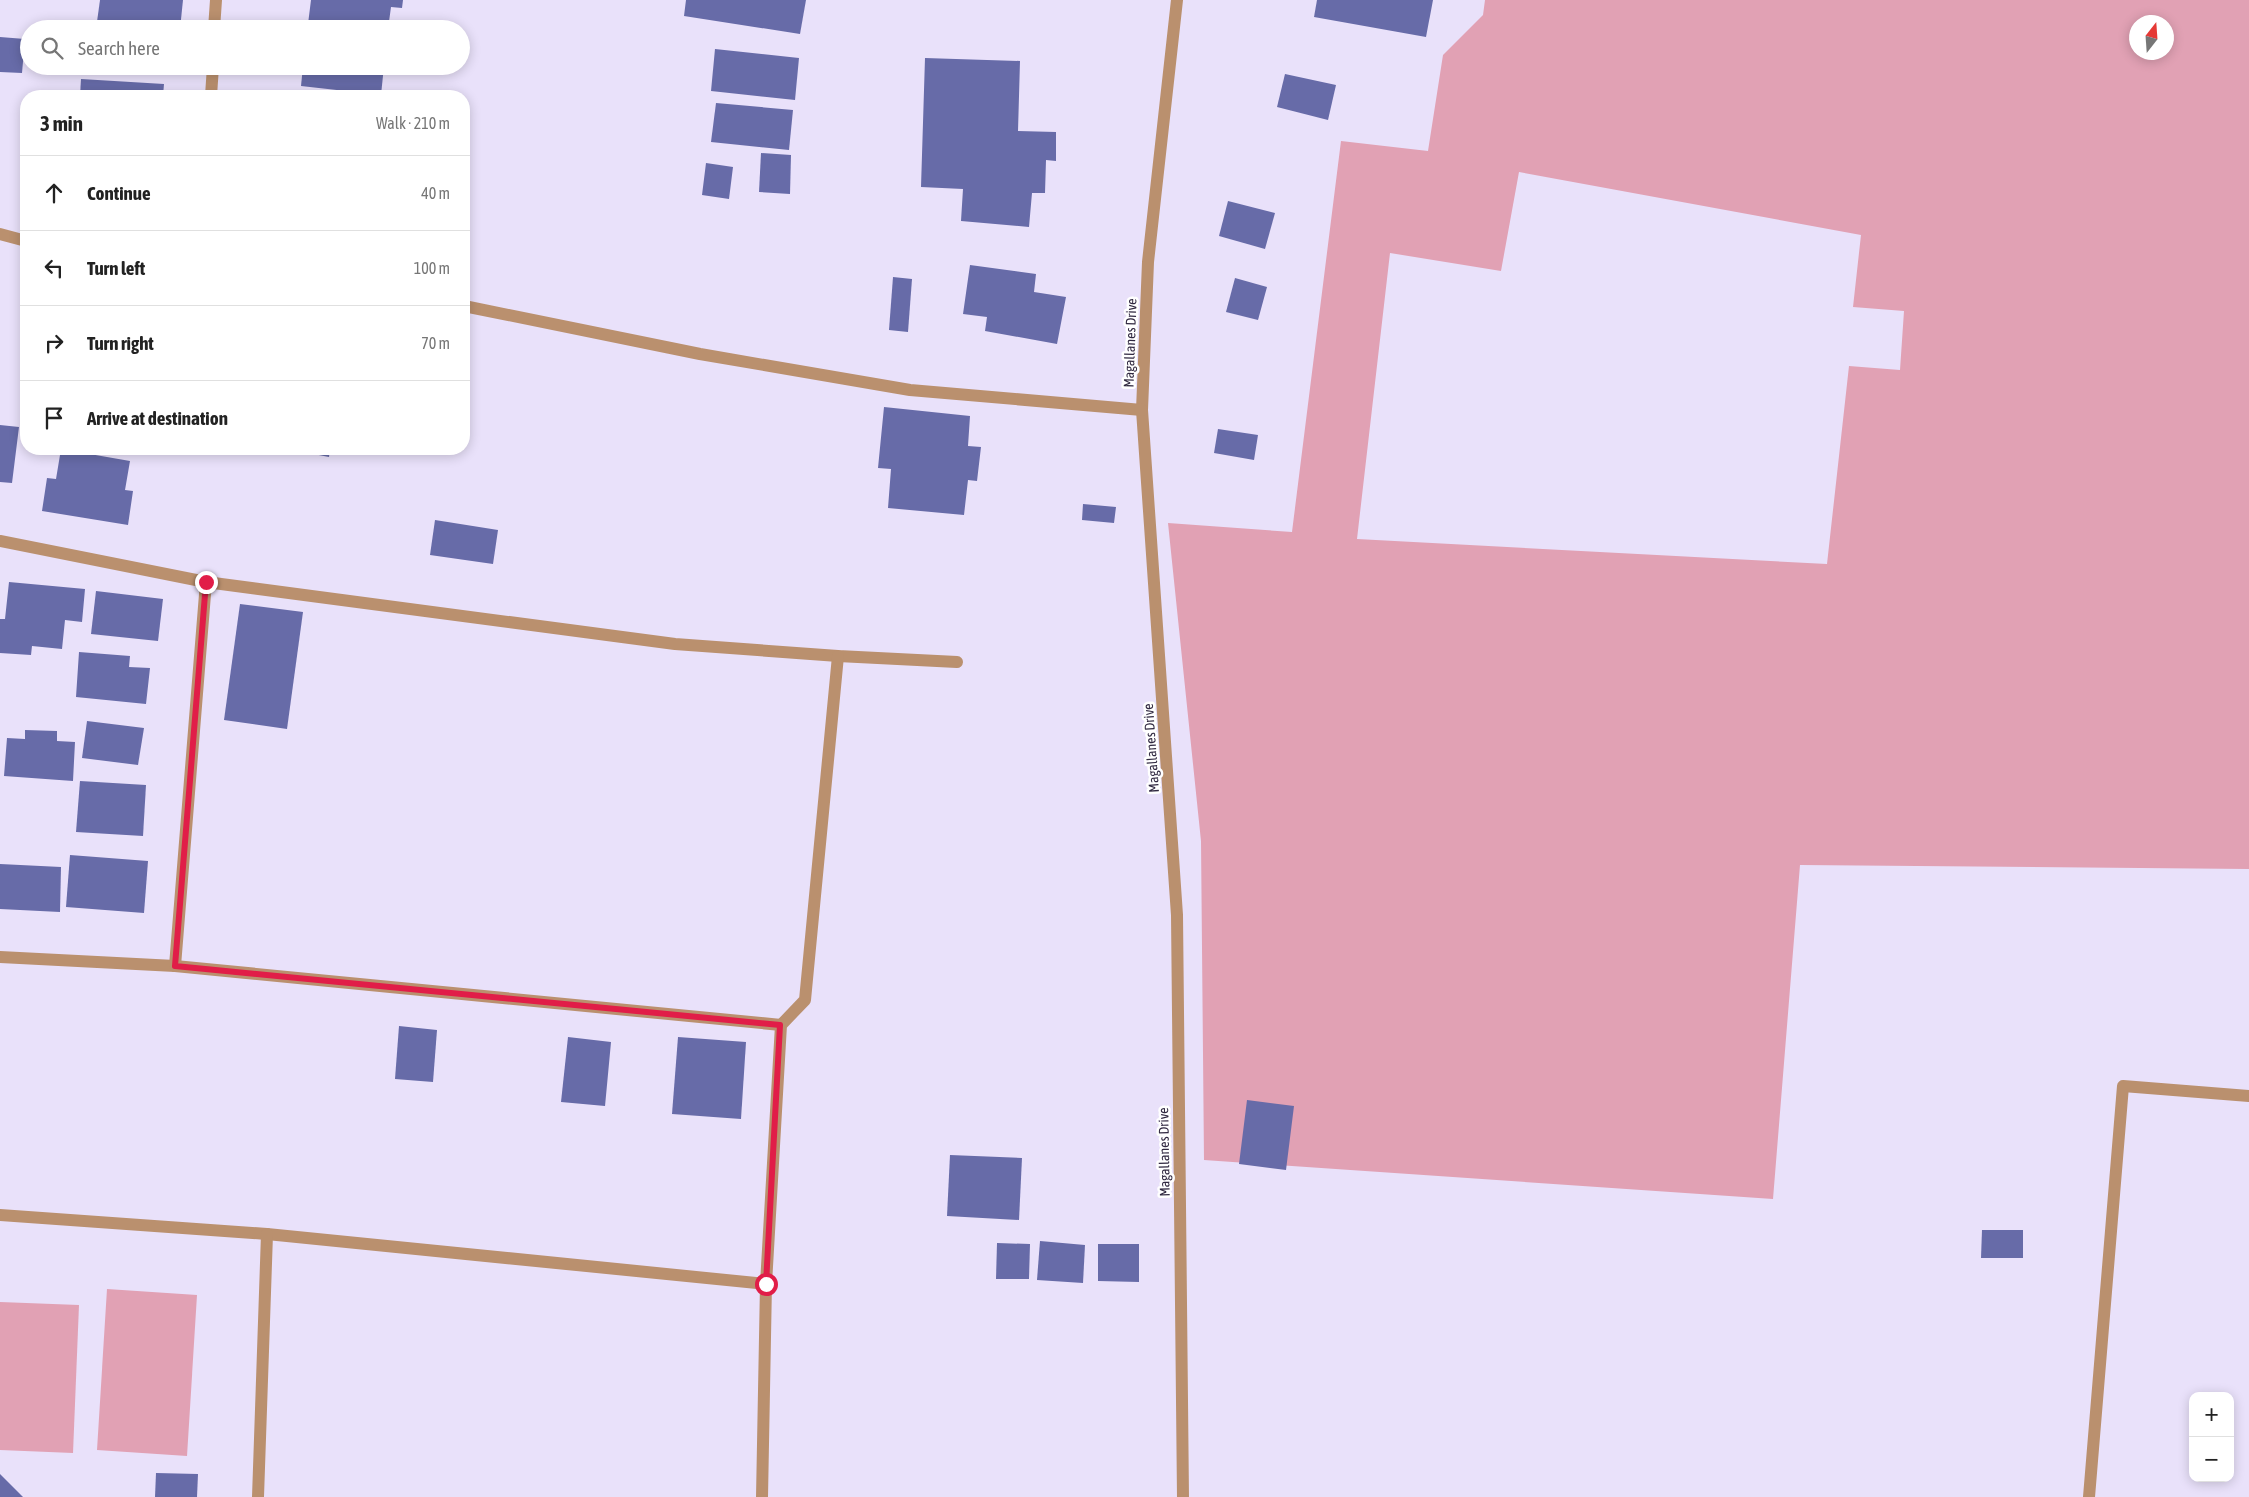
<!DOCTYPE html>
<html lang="en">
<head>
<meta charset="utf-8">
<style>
  body { margin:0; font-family:"Asap Condensed",sans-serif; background:#f2f2f2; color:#222 }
  .controls { position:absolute; right:15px; bottom:15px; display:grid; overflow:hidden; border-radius:10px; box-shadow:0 2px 12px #0003 }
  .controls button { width:45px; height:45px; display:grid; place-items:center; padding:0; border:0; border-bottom:1px solid #e0e0e0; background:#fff; color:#222; font:25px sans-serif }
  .compass { position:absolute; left:2129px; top:15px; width:45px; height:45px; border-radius:50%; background:#fff; box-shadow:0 2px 12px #0003; rotate:17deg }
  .stop { position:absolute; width:15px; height:15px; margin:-11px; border:4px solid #e11d48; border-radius:50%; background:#fff }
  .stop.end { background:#e11d48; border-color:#fff; box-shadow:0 1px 5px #0008 }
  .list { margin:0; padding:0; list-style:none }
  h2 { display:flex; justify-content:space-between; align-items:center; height:65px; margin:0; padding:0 20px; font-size:21px }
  h2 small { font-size:16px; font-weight:400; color:#767676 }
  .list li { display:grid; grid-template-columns:32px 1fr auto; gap:15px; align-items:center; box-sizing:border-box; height:75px; padding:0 20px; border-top:1px solid #e0e0e0 }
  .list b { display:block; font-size:19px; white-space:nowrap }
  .list em { font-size:16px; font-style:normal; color:#767676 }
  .icon { flex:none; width:28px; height:28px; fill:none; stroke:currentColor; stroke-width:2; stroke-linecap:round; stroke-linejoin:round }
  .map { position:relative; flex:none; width:2249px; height:1497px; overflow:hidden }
  .search { position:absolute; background:#fff; box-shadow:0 2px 12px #0003; left:20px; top:20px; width:450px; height:55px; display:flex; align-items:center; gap:12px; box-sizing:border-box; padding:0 18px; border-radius:28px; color:#767676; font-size:19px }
  .panel { position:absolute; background:#fff; box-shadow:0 2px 12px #0003; left:20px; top:90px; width:450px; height:365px; border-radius:20px }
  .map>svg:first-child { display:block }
  .green { fill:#e1a1b4; fill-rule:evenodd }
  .building { fill:#676ba8 }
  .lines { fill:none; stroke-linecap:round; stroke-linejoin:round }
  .minor { stroke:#ba906e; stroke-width:12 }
  .route { stroke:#e11d48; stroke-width:6 }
  .labels { text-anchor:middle; stroke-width:5; stroke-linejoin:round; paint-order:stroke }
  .street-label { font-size:14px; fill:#302840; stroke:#fff }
</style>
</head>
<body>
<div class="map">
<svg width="2249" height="1497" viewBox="0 0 2249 1497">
  <rect width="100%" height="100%" fill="#e9e1fa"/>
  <g class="green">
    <path d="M 1485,0 L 2249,0 L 2249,869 L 1800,865 L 1773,1199 L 1204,1160 L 1201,841 L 1168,523 L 1292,532 L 1341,141 L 1428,151 L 1443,55 L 1483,15 ZM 2136,22 L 2166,22 L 2166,52 L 2136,52 ZM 1519,172 L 1861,235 L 1853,307 L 1904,311 L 1900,370 L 1849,366 L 1827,564 L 1357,539 L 1390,253 L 1501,271 Z"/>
    <path d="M 107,1289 L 197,1295 L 187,1456 L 97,1450 Z"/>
    <path d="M 0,1302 L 79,1305 L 73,1453 L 0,1450 Z"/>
  </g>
  <g class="building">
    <path d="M 100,0 L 183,0 L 180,29 L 96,29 Z"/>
    <path d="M 311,0 L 403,0 L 402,8 L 391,7 L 388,29 L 301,29 L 301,24 L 308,24 Z"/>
    <path d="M 686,0 L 806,0 L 800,34 L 684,16 Z"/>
    <path d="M 1317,0 L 1433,0 L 1426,37 L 1314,17 Z"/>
    <path d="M 0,37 L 25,39 L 22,73 L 0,72 Z"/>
    <path d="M 715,49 L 799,58 L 795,100 L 711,91 Z"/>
    <path d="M 925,58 L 1020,61 L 1018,131 L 1056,132 L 1056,161 L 1046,160 L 1045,193 L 1032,193 L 1029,227 L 961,221 L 963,189 L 921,187 Z"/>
    <path d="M 303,66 L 384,66 L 381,95 L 301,86 Z"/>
    <path d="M 1285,74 L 1336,85 L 1328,120 L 1277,107 Z"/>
    <path d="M 81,79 L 164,84 L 163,96 L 80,96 Z"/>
    <path d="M 716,103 L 793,110 L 789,150 L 711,142 Z"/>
    <path d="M 761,153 L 791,155 L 790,194 L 759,192 Z"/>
    <path d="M 706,163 L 733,167 L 729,199 L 702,195 Z"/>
    <path d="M 1228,201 L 1275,213 L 1265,249 L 1219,236 Z"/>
    <path d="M 970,265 L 1036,274 L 1034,292 L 1066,297 L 1057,344 L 985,331 L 987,317 L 963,314 Z"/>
    <path d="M 893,277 L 912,279 L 908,332 L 889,330 Z"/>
    <path d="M 1235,278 L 1267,287 L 1258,320 L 1226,312 Z"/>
    <path d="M 884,407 L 970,416 L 968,446 L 981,447 L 977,481 L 968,480 L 964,515 L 888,508 L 891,469 L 878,468 Z"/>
    <path d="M 0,425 L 19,427 L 12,483 L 0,482 Z"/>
    <path d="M 1218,429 L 1258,435 L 1254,460 L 1214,453 Z"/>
    <path d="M 61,449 L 130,461 L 125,490 L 133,491 L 128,525 L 42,511 L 47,478 L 56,479 Z"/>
    <path d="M 288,449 L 330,449 L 329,457 Z"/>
    <path d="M 1083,504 L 1116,507 L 1114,523 L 1082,520 Z"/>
    <path d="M 435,520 L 498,530 L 493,564 L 430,555 Z"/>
    <path d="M 9,582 L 85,589 L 82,622 L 65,620 L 62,649 L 32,646 L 31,655 L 0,653 L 0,619 L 5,619 Z"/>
    <path d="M 96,591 L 163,599 L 158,641 L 91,634 Z"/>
    <path d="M 240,604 L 303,612 L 287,729 L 224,720 Z"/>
    <path d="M 79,652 L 130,656 L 129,667 L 150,668 L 146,704 L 76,697 Z"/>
    <path d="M 87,721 L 144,728 L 138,765 L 82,758 Z"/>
    <path d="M 25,730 L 57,731 L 57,741 L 75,742 L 73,781 L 4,776 L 7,738 L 25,739 Z"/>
    <path d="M 80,781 L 146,785 L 143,836 L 76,832 Z"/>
    <path d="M 70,855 L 148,861 L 144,913 L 66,907 Z"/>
    <path d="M 0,864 L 61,867 L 60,912 L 0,909 Z"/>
    <path d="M 399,1026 L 437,1030 L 433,1082 L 395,1079 Z"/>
    <path d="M 568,1037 L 611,1042 L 605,1106 L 561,1102 Z"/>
    <path d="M 678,1037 L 746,1042 L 741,1119 L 672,1114 Z"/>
    <path d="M 1247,1100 L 1294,1106 L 1286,1170 L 1239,1164 Z"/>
    <path d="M 950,1155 L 1022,1158 L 1019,1220 L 947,1216 Z"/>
    <path d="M 1982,1230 L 2023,1230 L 2023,1258 L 1981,1258 Z"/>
    <path d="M 1040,1241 L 1085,1245 L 1083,1283 L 1037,1280 Z"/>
    <path d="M 997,1243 L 1030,1244 L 1029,1279 L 996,1279 Z"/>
    <path d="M 1098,1244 L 1139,1244 L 1139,1282 L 1098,1281 Z"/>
    <path d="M 156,1473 L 198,1474 L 197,1497 L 155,1497 Z"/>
    <path d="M 0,1474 L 23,1497 L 0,1497 Z"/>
  </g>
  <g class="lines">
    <g class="minor">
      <path d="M 1177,0 L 1148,262 L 1142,410 L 1177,915 L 1183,1497"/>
      <path d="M 214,29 L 216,0"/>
      <path d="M 211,96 L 213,66"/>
      <path d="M 0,234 L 26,241"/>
      <path d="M 464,306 L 700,354 L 910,390 L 1142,410"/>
      <path d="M 0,541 L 206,582 L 675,644 L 838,656 L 957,662"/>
      <path d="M 0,957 L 175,966 L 781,1025"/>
      <path d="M 175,966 L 206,582"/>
      <path d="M 0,1215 L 267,1234 L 766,1284"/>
      <path d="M 258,1497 L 267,1234"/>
      <path d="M 762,1497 L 766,1284 L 781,1025 L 805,1000 L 838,656"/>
      <path d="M 2089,1497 L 2123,1086 L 2249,1096"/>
    </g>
  </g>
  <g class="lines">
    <path class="route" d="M 206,582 L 175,966 L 780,1025 L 766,1284"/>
  </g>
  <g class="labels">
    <g class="street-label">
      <text transform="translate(1130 343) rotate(-88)" y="5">Magallanes Drive</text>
      <text transform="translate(1151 748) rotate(-94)" y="5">Magallanes Drive</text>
      <text transform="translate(1164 1152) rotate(-91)" y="5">Magallanes Drive</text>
    </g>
  </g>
</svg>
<div class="controls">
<button>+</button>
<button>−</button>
</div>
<svg class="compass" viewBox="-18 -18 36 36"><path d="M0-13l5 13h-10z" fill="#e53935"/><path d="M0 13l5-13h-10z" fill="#767676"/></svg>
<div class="stop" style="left:766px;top:1284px"></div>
<div class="stop end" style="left:206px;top:582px"></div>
<div class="search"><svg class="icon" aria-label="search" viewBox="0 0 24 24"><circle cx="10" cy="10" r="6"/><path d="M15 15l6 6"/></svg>Search here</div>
<section class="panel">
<h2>3 min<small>Walk · 210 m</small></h2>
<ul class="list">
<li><svg class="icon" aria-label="ahead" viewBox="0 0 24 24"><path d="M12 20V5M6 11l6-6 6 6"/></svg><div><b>Continue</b></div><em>40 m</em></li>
<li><svg class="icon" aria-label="left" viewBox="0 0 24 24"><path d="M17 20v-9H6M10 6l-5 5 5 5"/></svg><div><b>Turn left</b></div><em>100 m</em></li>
<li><svg class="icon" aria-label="right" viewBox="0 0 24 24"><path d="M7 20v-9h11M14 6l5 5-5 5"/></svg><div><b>Turn right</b></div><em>70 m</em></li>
<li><svg class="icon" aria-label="arrive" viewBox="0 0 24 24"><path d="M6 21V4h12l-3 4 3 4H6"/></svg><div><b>Arrive at destination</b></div></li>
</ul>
</section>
</div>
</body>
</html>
